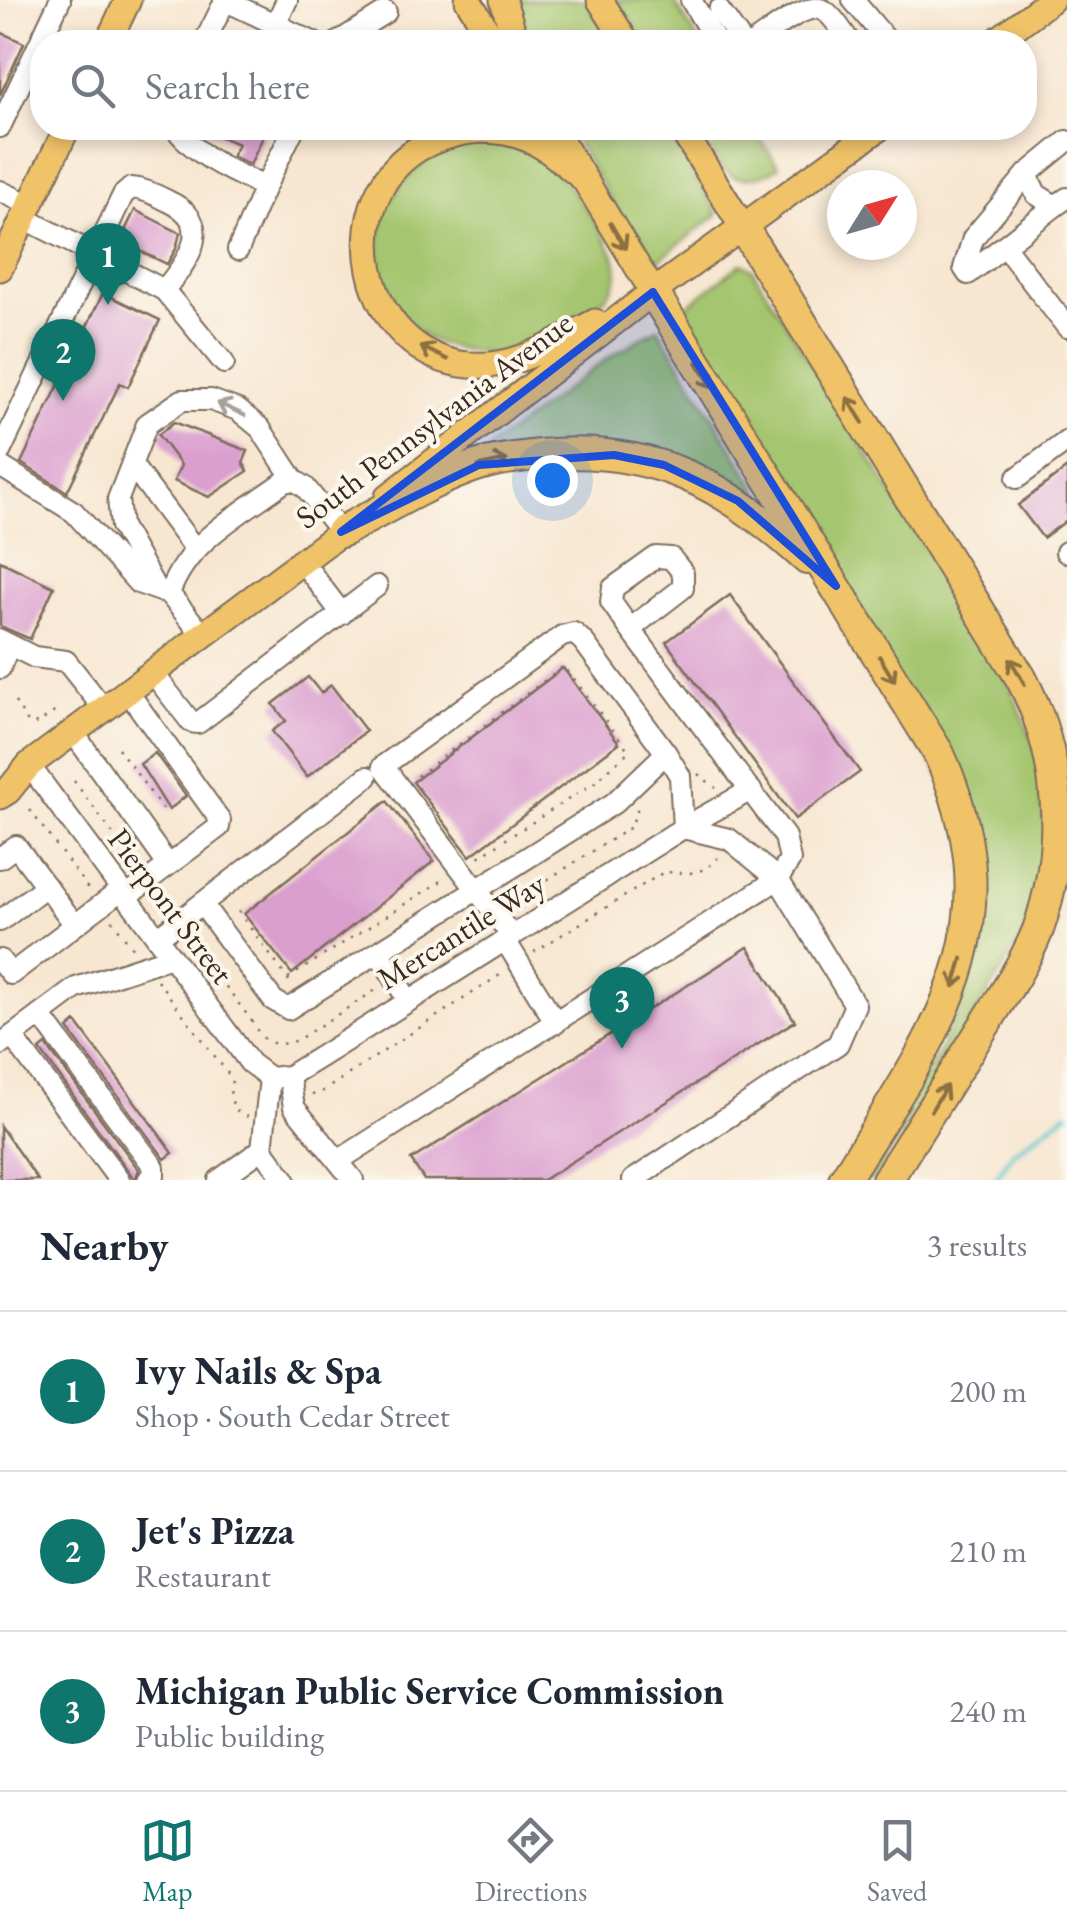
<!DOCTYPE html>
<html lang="en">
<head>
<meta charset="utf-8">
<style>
  body { margin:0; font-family:"EB Garamond",serif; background:#f2f2f3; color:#1f2937 }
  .compass { position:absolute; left:827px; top:170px; width:90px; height:90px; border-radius:50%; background:#fff; box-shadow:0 5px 15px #0003; rotate:53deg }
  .you { position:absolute; left:552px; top:480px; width:35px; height:35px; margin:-25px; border:8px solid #fff; border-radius:50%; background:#1a73e8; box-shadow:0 0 0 15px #1a73e833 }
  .badge { display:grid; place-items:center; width:65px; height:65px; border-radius:50%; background:#0f766e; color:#fff; font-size:32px; font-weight:700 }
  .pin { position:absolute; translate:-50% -82px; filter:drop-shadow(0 2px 5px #0008) }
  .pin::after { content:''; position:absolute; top:52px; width:35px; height:30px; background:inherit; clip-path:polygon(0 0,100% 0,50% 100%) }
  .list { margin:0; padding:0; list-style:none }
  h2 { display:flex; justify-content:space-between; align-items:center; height:130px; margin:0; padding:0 40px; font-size:42px }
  h2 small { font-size:32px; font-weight:400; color:#747a83 }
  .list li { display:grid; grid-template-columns:65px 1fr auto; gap:30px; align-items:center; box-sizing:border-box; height:160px; padding:0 40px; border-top:2px solid #e0e1e3 }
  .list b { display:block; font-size:38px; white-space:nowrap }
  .list p { margin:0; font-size:32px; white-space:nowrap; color:#747a83 }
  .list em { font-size:32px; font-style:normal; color:#747a83 }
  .icon { flex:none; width:55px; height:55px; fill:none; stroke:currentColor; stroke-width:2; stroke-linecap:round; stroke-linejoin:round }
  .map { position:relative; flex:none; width:1067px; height:1180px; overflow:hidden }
  .search { position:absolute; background:#fff; box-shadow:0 5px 15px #0003; left:30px; right:30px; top:30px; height:110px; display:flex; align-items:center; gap:25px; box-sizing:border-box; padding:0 35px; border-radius:40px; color:#747a83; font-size:38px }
  .sheet { height:610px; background:#fff }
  nav { display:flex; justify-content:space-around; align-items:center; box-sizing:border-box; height:140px; border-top:2px solid #e0e1e3; background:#fff; font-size:28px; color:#747a83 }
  nav a { display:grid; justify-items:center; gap:5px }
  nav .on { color:#0f766e }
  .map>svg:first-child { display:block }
  .green { fill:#a5c66f; stroke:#707846; stroke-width:2.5 }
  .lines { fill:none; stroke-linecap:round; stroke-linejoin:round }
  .stream { stroke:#5ac7cf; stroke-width:5 }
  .building { fill:#da9ecf }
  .minor-casing { stroke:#7d6c5c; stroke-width:24 }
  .major-casing { stroke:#7d6c5c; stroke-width:29 }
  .highway-casing { stroke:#7d6c5c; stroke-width:34 }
  .path { stroke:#7d6c5c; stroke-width:2.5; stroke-dasharray:2.5 8; stroke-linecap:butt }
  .minor { stroke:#fff; stroke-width:20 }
  .major { stroke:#f0c369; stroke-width:25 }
  .highway { stroke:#f0c369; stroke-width:30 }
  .oneway { stroke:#8c6f40 }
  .oneway2 { stroke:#a79f9a }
  .marked { fill:#1d4ed8; fill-opacity:0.2; stroke:#1d4ed8; stroke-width:8; stroke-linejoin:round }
  .labels { text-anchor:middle; stroke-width:8; stroke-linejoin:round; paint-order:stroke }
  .street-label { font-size:32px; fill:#3b2a1e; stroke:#fbf7ec }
</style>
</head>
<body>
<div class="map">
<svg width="1067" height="1180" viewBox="0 0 1067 1180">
  <rect width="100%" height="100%" fill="#fbf7ec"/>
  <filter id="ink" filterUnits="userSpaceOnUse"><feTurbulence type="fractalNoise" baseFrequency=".01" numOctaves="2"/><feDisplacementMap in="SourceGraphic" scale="20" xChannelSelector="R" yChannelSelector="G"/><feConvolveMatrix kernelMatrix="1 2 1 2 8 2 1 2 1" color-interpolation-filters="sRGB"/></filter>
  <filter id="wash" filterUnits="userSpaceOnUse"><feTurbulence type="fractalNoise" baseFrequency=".0048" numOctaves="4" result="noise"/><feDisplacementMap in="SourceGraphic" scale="40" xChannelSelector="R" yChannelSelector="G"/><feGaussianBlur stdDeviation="2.25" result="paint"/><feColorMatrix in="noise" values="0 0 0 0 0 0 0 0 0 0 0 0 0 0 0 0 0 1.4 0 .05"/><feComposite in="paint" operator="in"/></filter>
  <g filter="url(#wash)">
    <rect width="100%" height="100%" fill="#f7e6d0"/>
    <g class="green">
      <path d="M 514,0 L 586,0 L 613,42 L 526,42 Z"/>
      <path d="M 617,0 L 673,0 L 699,42 L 643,42 Z"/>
      <path d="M 567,128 L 666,128 L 718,214 L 656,262 L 642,250 Z"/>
      <path d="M 696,128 L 753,128 L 779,167 C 729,196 719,165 696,128 Z"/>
      <path d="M 474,143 C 499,143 518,146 540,158 C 561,171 622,250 617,275 C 613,297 594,308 577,318 C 554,332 529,349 502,354 C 493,355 481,352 472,351 C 347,338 346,167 474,143 Z"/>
      <path d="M 742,263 L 752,269 L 1004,673 L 1035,745 L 1046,838 L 1024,935 L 873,1180 L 859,1180 C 904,1107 961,1034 978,948 C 984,917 980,880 980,848 L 681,311 Z"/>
      <path d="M 658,328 L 768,506 L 769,509 L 728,485 L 489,448 L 608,358 Z"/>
    </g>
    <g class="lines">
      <path class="stream" d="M 995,1180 L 1013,1153 L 1067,1113"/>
    </g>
    <g id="blocks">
      <g class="building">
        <path d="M 0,32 L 24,43 L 0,95 Z"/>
        <path d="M 200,128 L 267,128 L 250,165 L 232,156 L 238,144 Z"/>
        <path d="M 135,210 L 180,233 L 176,249 L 167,264 L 120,241 Z"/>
        <path d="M 103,293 L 160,320 L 128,387 L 120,383 L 67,492 L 21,463 Z"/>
        <path d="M 174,422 L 248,451 L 243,463 L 248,471 L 209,497 L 174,481 L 181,465 L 158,435 Z"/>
        <path d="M 1067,468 L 1067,520 L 1043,538 L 1018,505 Z"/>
        <path d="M 0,561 L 54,587 L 30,639 L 0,626 Z"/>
        <path d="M 730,595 L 860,772 L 795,819 L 666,642 Z"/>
        <path d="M 563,668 L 619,743 L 470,856 L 413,782 Z"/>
        <path d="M 308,677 L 321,693 L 331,685 L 366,731 L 307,777 L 272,731 L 286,721 L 273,704 Z"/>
        <path d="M 155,753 L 186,796 L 169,810 L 140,764 Z"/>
        <path d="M 387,801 L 434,861 L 292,974 L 244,914 Z"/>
        <path d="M 748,947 L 795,1021 L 543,1180 L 424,1180 L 411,1160 Z"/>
        <path d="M 76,1022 L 173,1153 L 165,1159 L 68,1029 Z"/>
        <path d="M 46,1045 L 139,1170 L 135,1180 L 40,1050 Z"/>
        <path d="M 0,1126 L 38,1180 L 0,1180 Z"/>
      </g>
    </g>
  </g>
  <g filter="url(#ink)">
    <use href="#blocks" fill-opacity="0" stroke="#7d6c5c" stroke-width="2.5"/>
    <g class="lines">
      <g class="minor-casing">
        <g id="minor">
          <path d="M 224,0 L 313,42"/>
          <path d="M 691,0 L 716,42"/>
          <path d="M 853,0 L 888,42"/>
          <path d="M 719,10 L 742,42"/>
          <path d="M 276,23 L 287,0"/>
          <path d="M 214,42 L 206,39 L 225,1"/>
          <path d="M 338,42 L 386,12"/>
          <path d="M 755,42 C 770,32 808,0 825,11 C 835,18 843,33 850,42"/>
          <path d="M 0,127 L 60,0"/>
          <path d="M 175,128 C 199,158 231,171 265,187 L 238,250"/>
          <path d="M 1067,141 L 1027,174 L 1036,194 L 1055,206 L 1067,198"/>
          <path d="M 1027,174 L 973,238 L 964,268 L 968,274 L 1055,206"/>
          <path d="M 265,187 L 294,128"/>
          <path d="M 0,191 L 30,205"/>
          <path d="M 24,218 L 164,290 L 224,363"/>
          <path d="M 1005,247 L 1067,327"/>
          <path d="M 0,452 L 123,195 L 131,188 C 145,189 156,195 168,201 C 216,223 189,260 164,290"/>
          <path d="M 132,465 L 194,548"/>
          <path d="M 0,466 L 74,512 L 138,583 L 169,594 L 203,635"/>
          <path d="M 1017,478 L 1067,441"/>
          <path d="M 1066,552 L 1067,552"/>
          <path d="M 302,561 L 342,614"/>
          <path d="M 156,589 L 121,526 L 118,499 L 147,424 L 182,400 L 211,400 L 238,410 L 260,428 L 294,480 L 305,487 L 341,532"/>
          <path d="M 169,594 C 188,540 239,515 284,482 L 294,480"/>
          <path d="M 0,640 L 34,657 L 66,661 L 104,709"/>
          <path d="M 0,668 L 9,645"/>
          <path d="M 153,673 L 191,722 L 198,723 L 377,586"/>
          <path d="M 73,732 L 168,865"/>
          <path d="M 29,765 L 250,1063 L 270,1078"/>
          <path d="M 0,858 L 16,846 L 75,925"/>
          <path d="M 126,897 L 219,827 L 220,820 L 128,692"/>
          <path d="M 202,904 L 273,1000 L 288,1009 L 614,803 L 666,753"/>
          <path d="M 0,921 L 46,886"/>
          <path d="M 511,935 L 383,766 L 562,636 L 574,633 L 583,641 L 666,753 L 680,776 L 683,828"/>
          <path d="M 157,938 L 367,777"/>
          <path d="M 505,940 L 556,1023"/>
          <path d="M 379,954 L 408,1000"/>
          <path d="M 0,960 L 11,974 L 121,890"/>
          <path d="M 40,1015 L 154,1167 L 154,1175 L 148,1180"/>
          <path d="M 12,1036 L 119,1180"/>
          <path d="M 0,1045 L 76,988 L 171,957"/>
          <path d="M 289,1076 L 294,1107 L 338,1161 L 778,879 L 790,860 L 785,837 L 630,629 L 611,602 L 613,588 L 656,557 L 671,558 L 683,573 L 683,588 L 630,629"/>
          <path d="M 270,1078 L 289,1076 L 320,1057 L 683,828 L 751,790"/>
          <path d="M 270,1078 L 262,1149 L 285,1180"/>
          <path d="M 338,1161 L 353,1180"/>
          <path d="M 219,1180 L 262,1149"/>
          <path d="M 633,1180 L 838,1044 L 855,1005 L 778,879 L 729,839 L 683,828"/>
        </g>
      </g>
      <g class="major-casing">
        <g id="major">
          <path d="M 468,0 L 494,42"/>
          <path d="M 503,0 L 516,42"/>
          <path d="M 600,0 L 626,42"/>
          <path d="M 108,42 L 128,0"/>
          <path d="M 995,42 L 1051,0"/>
          <path d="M 553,128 L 653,292"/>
          <path d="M 681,128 L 742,226"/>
          <path d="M 584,179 C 566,165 548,147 528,139 C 504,129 477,128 452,135 C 313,170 357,384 497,364 C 533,359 564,338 595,322"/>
          <path d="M 0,268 L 67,128"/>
          <path d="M 388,497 L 653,292 L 879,128"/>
          <path d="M 0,796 L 8,791 L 29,765 L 356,521"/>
        </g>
      </g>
      <g class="highway-casing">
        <g id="highway">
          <path d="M 742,226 L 1021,678 C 1062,756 1067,846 1038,930 C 1023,967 999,1002 977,1037 C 947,1085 917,1132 887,1180"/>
          <path d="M 653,292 L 939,754 C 1018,930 935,1034 844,1180"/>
          <path d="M 341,532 C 386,509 432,480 479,465 C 498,459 519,457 539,455 C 652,444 726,484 807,559"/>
        </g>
      </g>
      <g class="path">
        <path d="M 15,702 L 29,724 L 39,723 L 57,710"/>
        <path d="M 118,748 L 164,811"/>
        <path d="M 698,774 L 716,788"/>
        <path d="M 417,776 L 564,666 L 629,751 L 594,783 L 478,857"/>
        <path d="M 74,781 L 136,865"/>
        <path d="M 30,810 L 89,890"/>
        <path d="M 512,902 L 631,827 L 638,807"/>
        <path d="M 238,911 L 293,986"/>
        <path d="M 112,920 L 134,950"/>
        <path d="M 188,936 L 254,1024 C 263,1045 278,1048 299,1039 L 379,988"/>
        <path d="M 534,952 L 664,872 L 690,873 L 706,869 L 718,858"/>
        <path d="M 411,967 L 480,923"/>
        <path d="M 288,978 L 446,878"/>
        <path d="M 157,980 L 232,1079 L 230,1096 L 235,1110 L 248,1117"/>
        <path d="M 312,1095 L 320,1093 L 503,973"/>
      </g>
      <use href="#minor" class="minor"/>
      <use href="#major" class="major"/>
      <use href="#highway" class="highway"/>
    </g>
    <defs><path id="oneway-shaft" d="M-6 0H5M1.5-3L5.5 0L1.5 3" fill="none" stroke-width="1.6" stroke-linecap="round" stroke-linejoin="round" transform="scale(2.5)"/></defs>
    <g class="oneway">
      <use href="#oneway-shaft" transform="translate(618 236) rotate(59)"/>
      <use href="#oneway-shaft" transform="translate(434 353) rotate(-154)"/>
      <use href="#oneway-shaft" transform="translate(705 375) rotate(58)"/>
      <use href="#oneway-shaft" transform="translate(855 410) rotate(-122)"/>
      <use href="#oneway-shaft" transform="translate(493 463) rotate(-12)"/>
      <use href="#oneway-shaft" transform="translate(887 669) rotate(59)"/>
      <use href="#oneway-shaft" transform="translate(1017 671) rotate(-120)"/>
      <use href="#oneway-shaft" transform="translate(958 973) rotate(106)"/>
      <use href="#oneway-shaft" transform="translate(939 1098) rotate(-58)"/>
    </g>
    <use class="oneway2" href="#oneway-shaft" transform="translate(231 409) rotate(-155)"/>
  </g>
  <path class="marked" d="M 653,292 L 836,586 L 738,501 L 664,465 L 614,455 L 479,465 L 341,532 Z"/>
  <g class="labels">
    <g class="street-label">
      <text transform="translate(434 420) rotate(-37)" y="11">South Pennsylvania Avenue</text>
      <text transform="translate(171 906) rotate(53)" y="11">Pierpont Street</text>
      <text transform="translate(461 931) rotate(-32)" y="11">Mercantile Way</text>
    </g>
  </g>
</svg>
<svg class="compass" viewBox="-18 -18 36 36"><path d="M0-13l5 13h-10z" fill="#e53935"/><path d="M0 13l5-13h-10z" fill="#747a83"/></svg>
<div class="you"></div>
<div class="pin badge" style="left:108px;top:305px">1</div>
<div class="pin badge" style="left:63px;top:401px">2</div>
<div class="pin badge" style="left:622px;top:1049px">3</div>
<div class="search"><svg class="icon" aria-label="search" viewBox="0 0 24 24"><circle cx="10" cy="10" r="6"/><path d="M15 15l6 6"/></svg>Search here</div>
</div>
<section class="sheet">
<h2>Nearby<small>3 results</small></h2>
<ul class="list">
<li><span class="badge">1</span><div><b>Ivy Nails &amp; Spa</b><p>Shop · South Cedar Street</p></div><em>200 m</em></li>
<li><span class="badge">2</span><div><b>Jet's Pizza</b><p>Restaurant</p></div><em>210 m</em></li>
<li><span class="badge">3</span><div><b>Michigan Public Service Commission</b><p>Public building</p></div><em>240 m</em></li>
</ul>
</section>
<nav>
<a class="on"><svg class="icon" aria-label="map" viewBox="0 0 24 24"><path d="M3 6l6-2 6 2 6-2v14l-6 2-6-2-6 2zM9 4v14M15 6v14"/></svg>Map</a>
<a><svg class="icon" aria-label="directions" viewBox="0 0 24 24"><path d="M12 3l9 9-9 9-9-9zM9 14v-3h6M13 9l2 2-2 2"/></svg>Directions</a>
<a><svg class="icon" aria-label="saved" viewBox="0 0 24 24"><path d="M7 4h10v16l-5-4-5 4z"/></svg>Saved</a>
</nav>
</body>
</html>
